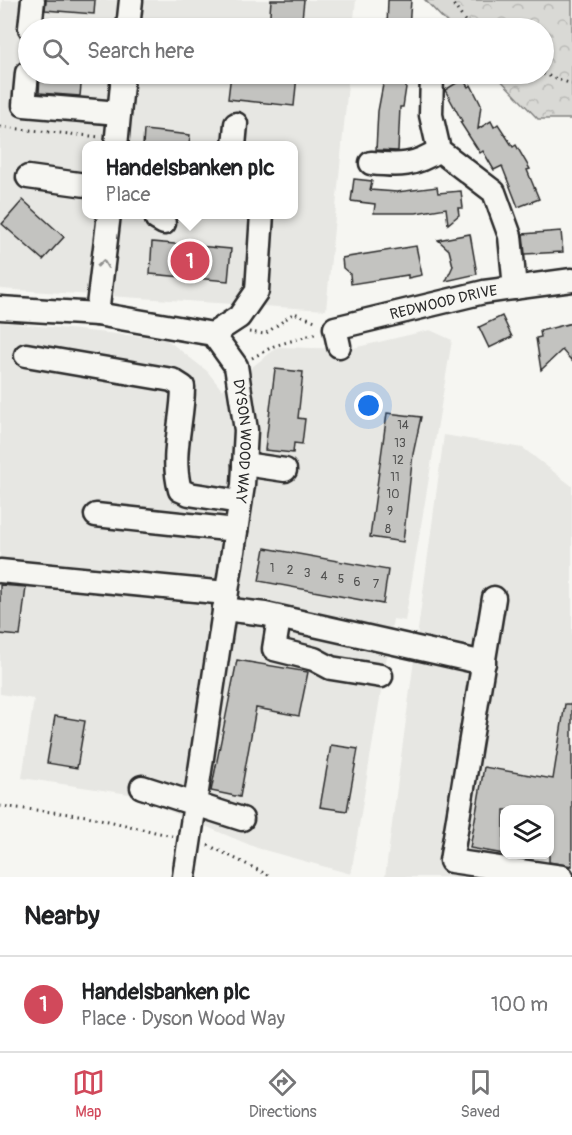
<!DOCTYPE html>
<html lang="en">
<head>
<meta charset="utf-8">
<style>
  body { margin:0; font-family:Pangolin,sans-serif; background:#f2f2f2; color:#202124 }
  .controls { position:absolute; right:18px; bottom:18px; display:grid; overflow:hidden; border-radius:12px; box-shadow:0 2px 4px #0004 }
  .controls button { width:54px; height:54px; display:grid; place-items:center; padding:0; border:0; border-bottom:2px solid #e0e0e0; background:#fff; color:#202124; font:30px sans-serif }
  .you { position:absolute; left:369px; top:406px; width:21px; height:21px; margin:-15px; border:4px solid #fff; border-radius:50%; background:#1a73e8; box-shadow:0 0 0 9px #1a73e833 }
  .badge { display:grid; place-items:center; width:39px; height:39px; border-radius:50%; background:#d1495b; color:#fff; font-size:20px; font-weight:700 }
  .pin { position:absolute; translate:-50% -50%; border:3px solid #fff; box-shadow:0 2px 6px #0006 }
  .popup { position:absolute; left:82px; top:141px; width:216px; height:78px; box-sizing:border-box; display:grid; place-content:center; border-radius:12px; background:#fff; filter:drop-shadow(0 2px 4px #0005); font-size:20px; white-space:nowrap; color:#757577 }
  .popup b { font-size:22px; color:#202124 }
  .popup::after { content:''; position:absolute; left:50%; top:100%; margin-left:-12px; border:12px solid transparent; border-top-color:#fff }
  .list { margin:0; padding:0; list-style:none }
  h2 { display:flex; justify-content:space-between; align-items:center; height:78px; margin:0; padding:0 24px; font-size:26px }
  h2 small { font-size:20px; font-weight:400; color:#757577 }
  .list li { display:grid; grid-template-columns:39px 1fr auto; gap:18px; align-items:center; box-sizing:border-box; height:96px; padding:0 24px; border-top:2px solid #e0e0e0 }
  .list b { display:block; font-size:22px; white-space:nowrap }
  .list p { margin:0; font-size:20px; white-space:nowrap; color:#757577 }
  .list em { font-size:20px; font-style:normal; color:#757577 }
  .icon { flex:none; width:33px; height:33px; fill:none; stroke:currentColor; stroke-width:2; stroke-linecap:round; stroke-linejoin:round }
  .map { position:relative; flex:none; width:572px; height:877px; overflow:hidden }
  .search { position:absolute; background:#fff; box-shadow:0 2px 4px #0004; left:18px; right:18px; top:18px; height:66px; display:flex; align-items:center; gap:15px; box-sizing:border-box; padding:0 21px; border-radius:33px; color:#757577; font-size:22px }
  .sheet { height:174px; background:#fff }
  nav { display:flex; justify-content:space-around; align-items:center; box-sizing:border-box; height:84px; border-top:2px solid #e0e0e0; background:#fff; font-size:16px; color:#757577 }
  nav a { display:grid; justify-items:center; gap:3px }
  nav .on { color:#d1495b }
  .map>svg:first-child { display:block }
  .built { fill:#e7e7e3; fill-rule:evenodd }
  .forest { fill:url(#forest-crowns); stroke:#828280; stroke-width:1.5 }
  .building { fill:#c3c3c0; stroke:#2b2b2b; stroke-width:1.5 }
  .lines { fill:none; stroke-linecap:round; stroke-linejoin:round }
  .minor-casing { stroke:#2b2b2b; stroke-width:27 }
  .path { stroke:#2b2b2b; stroke-width:3; stroke-dasharray:1.5 4.5; stroke-linecap:butt }
  .minor { stroke:#f6f6f2; stroke-width:22 }
  .oneway { stroke:#90908e }
  .labels { text-anchor:middle; stroke-width:6; stroke-linejoin:round; paint-order:stroke }
  .number-label { font-size:12px; fill:#515150 }
  .street-label { font-size:15px; fill:#2b2b2b; stroke:#f6f6f2 }
</style>
</head>
<body>
<div class="map">
<svg width="572" height="877" viewBox="0 0 572 877">
  <defs>
    <pattern id="forest-crowns" width="20" height="18" patternUnits="userSpaceOnUse" patternTransform="scale(1.5)"><rect width="20" height="18" fill="#d9d9d5"/><path d="M2 6a3 3 0 1 1 6 0M12 15a3 3 0 1 1 6 0" fill="none" stroke="#babab7"/></pattern>
  </defs>
  <rect width="100%" height="100%" fill="#f6f6f2"/>
  <filter id="ink" filterUnits="userSpaceOnUse"><feTurbulence type="fractalNoise" baseFrequency=".0167" numOctaves="2"/><feDisplacementMap in="SourceGraphic" scale="12" xChannelSelector="R" yChannelSelector="G"/><feConvolveMatrix kernelMatrix="1 2 1 2 8 2 1 2 1" color-interpolation-filters="sRGB"/></filter>
  <g filter="url(#ink)">
    <g class="built">
      <path d="M 2,0 L 356,0 L 353,28 L 28,28 L 28,74 L 349,74 L 326,310 L 0,289 L 0,26 ZM 86,146 L 294,146 L 294,214 L 86,214 Z"/>
      <path d="M 0,322 L 166,339 L 207,371 L 222,390 L 278,347 L 349,349 L 430,330 L 452,340 L 405,621 L 393,619 L 351,874 L 257,848 L 129,794 L 22,778 L 34,699 L 0,694 Z"/>
      <path d="M 444,435 L 523,448 L 572,486 L 572,877 L 385,877 ZM 504,810 L 550,810 L 550,854 L 504,854 Z"/>
    </g>
    <path class="forest" d="M 425,0 L 572,0 L 572,119 L 538,119 L 495,74 L 544,74 L 544,28 L 452,28 Z"/>
    <g class="building">
      <path d="M 46,0 L 95,0 L 94,14 L 45,10 Z"/>
      <path d="M 271,0 L 304,0 L 301,28 L 269,28 Z"/>
      <path d="M 388,0 L 411,0 L 409,28 L 387,28 Z"/>
      <path d="M 40,74 L 82,74 L 80,96 L 39,93 Z"/>
      <path d="M 231,74 L 297,75 L 294,106 L 228,99 Z"/>
      <path d="M 385,74 L 408,74 L 403,107 L 400,107 L 398,151 L 376,150 L 378,111 Z"/>
      <path d="M 463,79 L 468,87 L 471,85 L 481,105 L 478,129 L 491,121 L 494,127 L 498,124 L 513,147 L 516,145 L 530,169 L 527,170 L 539,199 L 518,207 L 502,166 L 494,170 L 483,151 L 480,153 L 460,122 L 462,121 L 445,90 Z"/>
      <path d="M 144,130 L 190,135 L 189,146 L 143,146 Z"/>
      <path d="M 354,179 L 372,181 L 370,190 L 397,192 L 437,187 L 438,193 L 461,191 L 463,208 L 458,208 L 459,215 L 448,224 L 446,208 L 416,213 L 374,213 L 375,204 L 351,201 Z"/>
      <path d="M 23,200 L 64,237 L 43,260 L 2,224 Z"/>
      <path d="M 561,231 L 563,252 L 525,254 L 523,234 Z"/>
      <path d="M 470,234 L 477,274 L 446,281 L 453,266 L 449,250 L 438,240 Z"/>
      <path d="M 152,242 L 231,249 L 228,281 L 150,274 Z"/>
      <path d="M 416,246 L 422,275 L 408,278 L 408,275 L 351,284 L 350,274 L 343,268 L 342,258 Z"/>
      <path d="M 502,316 L 512,337 L 489,348 L 479,327 Z"/>
      <path d="M 572,323 L 572,361 L 562,350 L 541,370 L 536,338 L 541,337 L 540,331 Z"/>
      <path d="M 275,369 L 303,372 L 298,418 L 305,419 L 302,444 L 294,443 L 293,453 L 265,450 Z"/>
      <path d="M 387,413 L 421,417 L 413,454 L 403,542 L 370,537 Z"/>
      <path d="M 265,548 L 388,570 L 383,604 L 259,581 Z"/>
      <path d="M 0,585 L 26,587 L 20,636 L 0,634 Z"/>
      <path d="M 237,660 L 308,672 L 299,716 L 256,708 L 240,797 L 211,791 Z"/>
      <path d="M 565,704 L 572,704 L 572,866 L 549,862 L 549,810 L 504,810 L 504,854 L 470,848 L 484,767 L 553,779 Z"/>
      <path d="M 55,716 L 85,721 L 77,768 L 47,763 Z"/>
      <path d="M 331,745 L 358,749 L 347,811 L 320,807 Z"/>
    </g>
    <g class="lines">
      <g class="minor-casing">
        <g id="minor">
          <path d="M 30,28 L 33,0"/>
          <path d="M 128,28 L 131,0"/>
          <path d="M 27,73 L 24,105 L 119,113"/>
          <path d="M 432,74 L 431,115 L 439,150 L 494,192 L 510,236 L 515,288"/>
          <path d="M 116,146 L 123,74"/>
          <path d="M 234,146 L 236,124"/>
          <path d="M 371,163 C 400,166 414,166 439,150"/>
          <path d="M 28,177 L 86,185"/>
          <path d="M 157,214 L 157,219 L 164,223"/>
          <path id="s1" d="M 0,308 L 97,314 L 213,334 L 236,366 L 246,430 L 243,485 L 184,877"/>
          <path d="M 97,314 L 109,214"/>
          <path d="M 213,334 L 239,317 L 257,291 L 262,214"/>
          <path id="s2" d="M 339,346 L 335,328 L 484,292 L 572,280"/>
          <path d="M 26,355 L 172,380 L 183,387 C 183,422 170,455 180,490 L 189,494 L 240,502"/>
          <path d="M 244,464 L 285,470"/>
          <path d="M 96,515 L 236,530"/>
          <path d="M 0,571 L 226,593"/>
          <path d="M 494,598 L 451,861 L 562,877"/>
          <path d="M 224,609 L 265,614 L 484,663"/>
          <path d="M 279,618 L 274,649 L 314,659 L 331,668 L 381,676"/>
          <path d="M 142,787 L 242,819"/>
        </g>
      </g>
      <g class="path">
        <path d="M 450,0 L 470,28"/>
        <path d="M 543,74 L 572,84"/>
        <path d="M 0,127 L 100,137"/>
        <path d="M 249,332 L 265,334 L 294,313 L 318,322"/>
        <path d="M 252,358 L 274,346 L 318,333"/>
        <path d="M 0,806 L 87,816 L 172,836"/>
        <path d="M 208,845 L 272,877"/>
      </g>
      <use href="#minor" class="minor"/>
    </g>
    <defs><path id="oneway-chevron" d="M-2-3.5L2.5 0L-2 3.5" fill="none" stroke-width="1.6" stroke-linecap="round" stroke-linejoin="round" transform="scale(1.5)"/></defs>
    <use class="oneway" href="#oneway-chevron" transform="translate(103 264) rotate(-83)"/>
  </g>
  <g class="labels">
    <g class="number-label">
      <text x="403" y="429">14</text>
      <text x="400" y="447">13</text>
      <text x="398" y="464">12</text>
      <text x="395" y="481">11</text>
      <text x="393" y="498">10</text>
      <text x="390" y="515">9</text>
      <text x="388" y="533">8</text>
      <text x="272" y="572">1</text>
      <text x="290" y="574">2</text>
      <text x="307" y="577">3</text>
      <text x="324" y="580">4</text>
      <text x="341" y="583">5</text>
      <text x="357" y="586">6</text>
      <text x="376" y="588">7</text>
    </g>
    <g class="street-label">
      <text dy="5" stroke="none"><textPath href="#s2" startOffset="130">REDWOOD DRIVE</textPath></text>
      <text dy="5" stroke="none"><textPath href="#s1" startOffset="330">DYSON WOOD WAY</textPath></text>
    </g>
  </g>
</svg>
<div class="controls">
<button><svg class="icon" aria-label="layers" viewBox="0 0 24 24"><path d="M12 4l9 5-9 5-9-5zM3 14l9 5 9-5"/></svg></button>
</div>
<div class="you"></div>
<div class="pin badge" style="left:190px;top:261px">1</div>
<div class="popup"><b>Handelsbanken plc</b>Place</div>
<div class="search"><svg class="icon" aria-label="search" viewBox="0 0 24 24"><circle cx="10" cy="10" r="6"/><path d="M15 15l6 6"/></svg>Search here</div>
</div>
<section class="sheet">
<h2>Nearby<small></small></h2>
<ul class="list">
<li><span class="badge">1</span><div><b>Handelsbanken plc</b><p>Place · Dyson Wood Way</p></div><em>100 m</em></li>
</ul>
</section>
<nav>
<a class="on"><svg class="icon" aria-label="map" viewBox="0 0 24 24"><path d="M3 6l6-2 6 2 6-2v14l-6 2-6-2-6 2zM9 4v14M15 6v14"/></svg>Map</a>
<a><svg class="icon" aria-label="directions" viewBox="0 0 24 24"><path d="M12 3l9 9-9 9-9-9zM9 14v-3h6M13 9l2 2-2 2"/></svg>Directions</a>
<a><svg class="icon" aria-label="saved" viewBox="0 0 24 24"><path d="M7 4h10v16l-5-4-5 4z"/></svg>Saved</a>
</nav>
</body>
</html>
